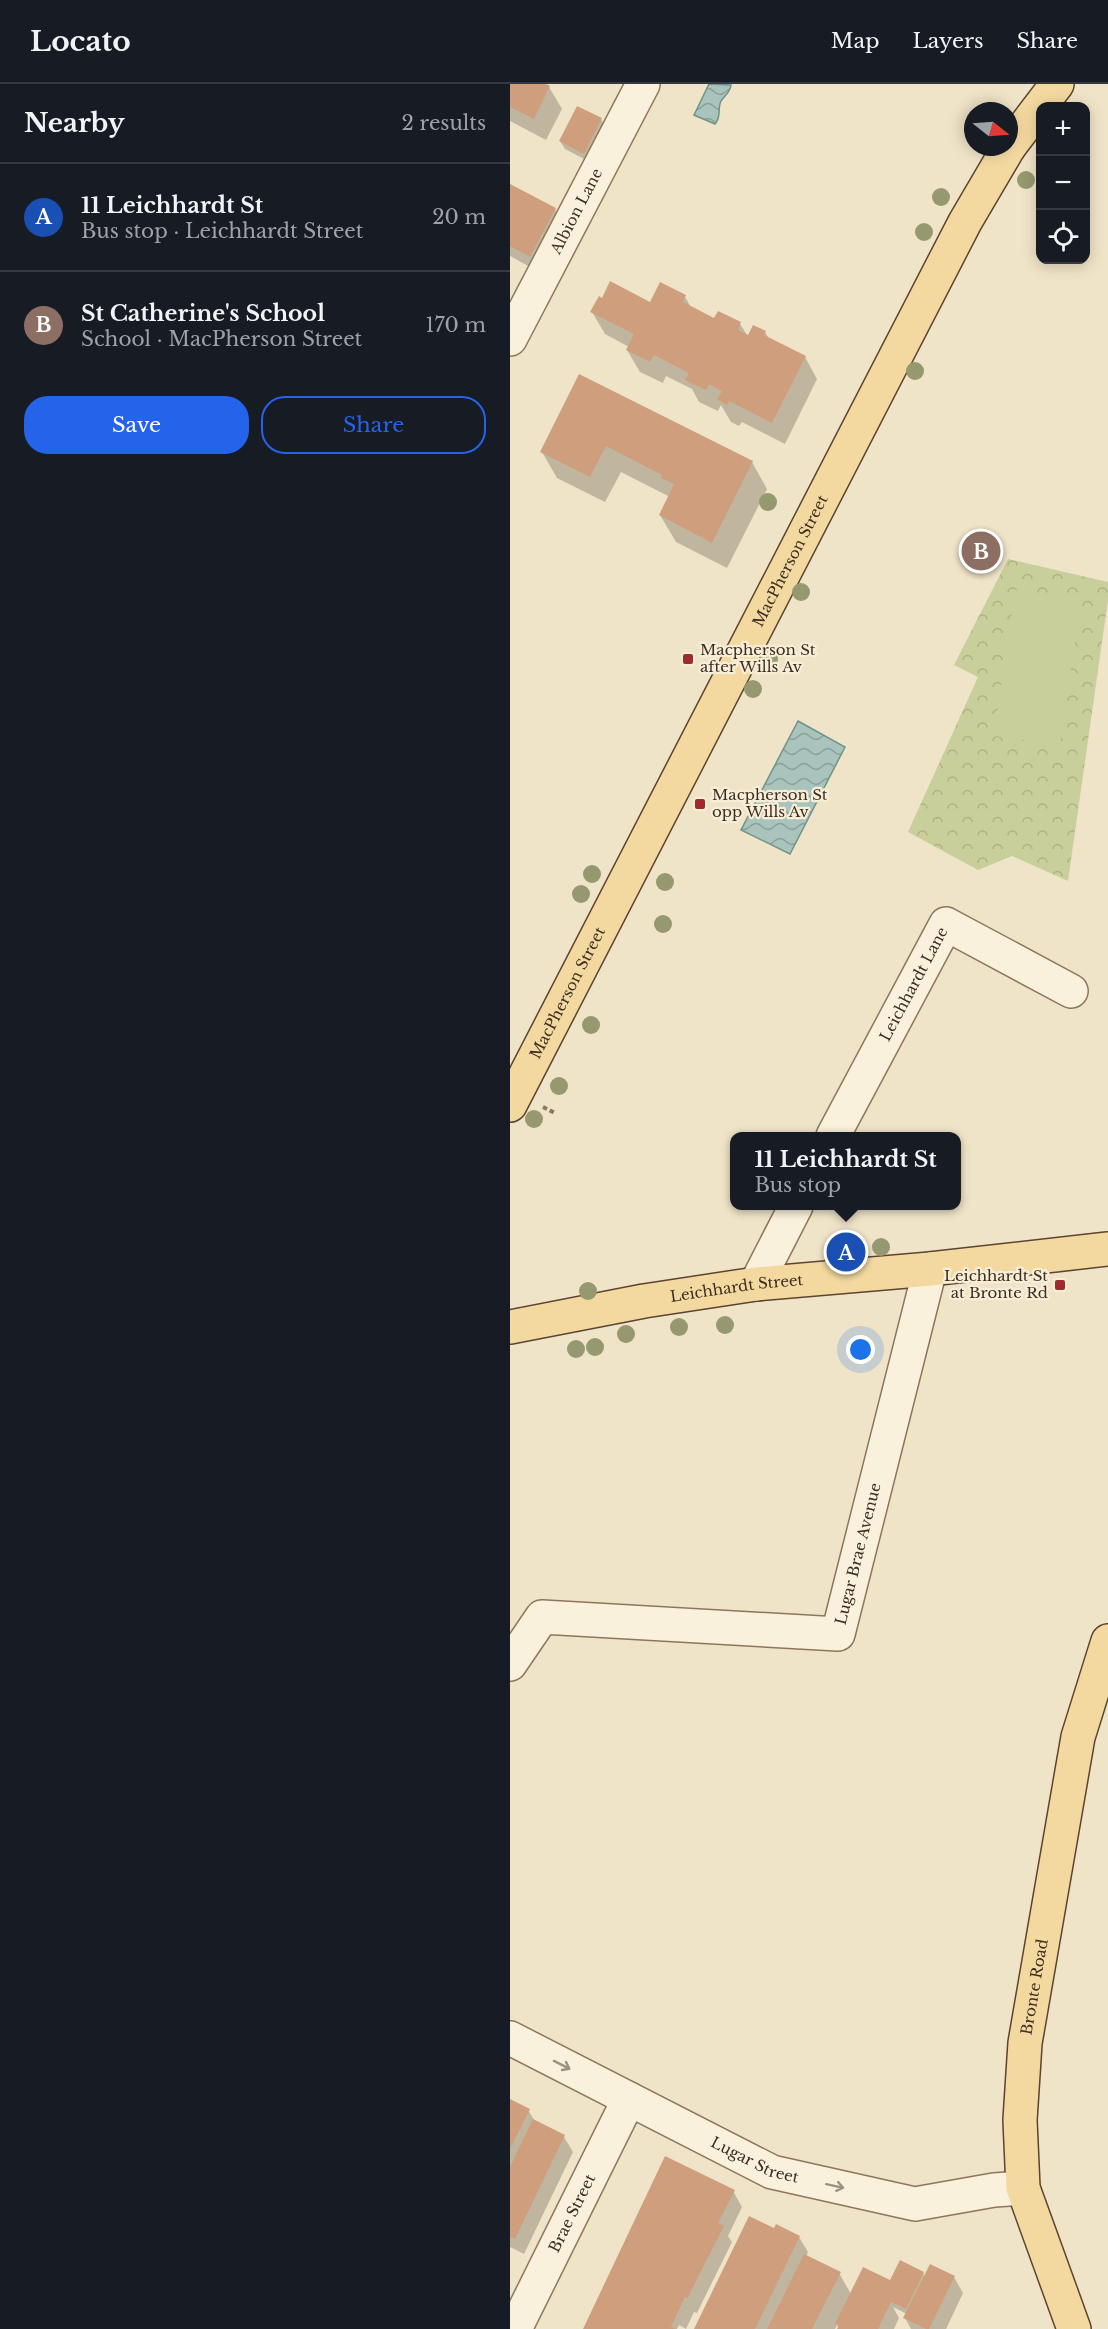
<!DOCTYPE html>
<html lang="en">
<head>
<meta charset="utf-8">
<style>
  body { margin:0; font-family:"Libre Baskerville",serif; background:#20242c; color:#f1f3f6 }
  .controls { position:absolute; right:18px; top:18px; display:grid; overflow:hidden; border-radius:12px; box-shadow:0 3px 15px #0003 }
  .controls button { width:54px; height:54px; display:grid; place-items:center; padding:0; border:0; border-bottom:2px solid #363941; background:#171b24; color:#f1f3f6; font:30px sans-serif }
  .compass { position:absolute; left:454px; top:18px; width:54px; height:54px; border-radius:50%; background:#171b24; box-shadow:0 3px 15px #0003; rotate:107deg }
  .you { position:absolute; left:351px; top:1266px; width:21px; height:21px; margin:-15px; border:4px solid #fff; border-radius:50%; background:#1a73e8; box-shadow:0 0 0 9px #1a73e833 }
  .badge { display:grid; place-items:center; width:39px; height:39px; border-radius:50%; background:#2563eb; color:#fff; font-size:20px; font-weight:700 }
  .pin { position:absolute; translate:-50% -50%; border:3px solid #fff; box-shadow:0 2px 6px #0006 }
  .popup { position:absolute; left:220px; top:1048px; width:231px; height:78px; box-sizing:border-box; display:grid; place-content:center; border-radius:12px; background:#171b24; filter:drop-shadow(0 2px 4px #0005); font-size:20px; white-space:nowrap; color:#9ea1a6 }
  .popup b { font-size:22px; color:#f1f3f6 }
  .popup::after { content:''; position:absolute; left:50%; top:100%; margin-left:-12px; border:12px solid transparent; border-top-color:#171b24 }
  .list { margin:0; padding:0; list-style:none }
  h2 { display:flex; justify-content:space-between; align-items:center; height:78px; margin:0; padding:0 24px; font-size:26px }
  h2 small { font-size:20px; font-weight:400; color:#9ea1a6 }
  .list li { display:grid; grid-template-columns:39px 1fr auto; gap:18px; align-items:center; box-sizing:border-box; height:108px; padding:0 24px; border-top:2px solid #363941 }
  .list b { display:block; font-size:22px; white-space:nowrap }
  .list p { margin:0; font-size:20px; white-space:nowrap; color:#9ea1a6 }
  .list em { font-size:20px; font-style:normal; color:#9ea1a6 }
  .actions { display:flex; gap:12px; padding:18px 24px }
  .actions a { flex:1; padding:14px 0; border:2px solid #2563eb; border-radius:24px; text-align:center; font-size:21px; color:#2563eb }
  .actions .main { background:#2563eb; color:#fff }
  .icon { flex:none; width:33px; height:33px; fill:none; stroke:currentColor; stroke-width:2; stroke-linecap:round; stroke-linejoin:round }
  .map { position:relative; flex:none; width:598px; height:2245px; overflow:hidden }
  header { display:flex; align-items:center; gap:36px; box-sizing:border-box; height:84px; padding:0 30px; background:#171b24; border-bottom:2px solid #363941 }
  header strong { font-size:28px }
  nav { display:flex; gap:33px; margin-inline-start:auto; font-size:21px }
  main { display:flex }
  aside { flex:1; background:#171b24 }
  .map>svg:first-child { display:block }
  .park { fill:url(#park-crowns) }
  .pitch { fill:#c9cf9b }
  .water { fill:url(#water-waves); stroke:#6f938a; stroke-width:1.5 }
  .shadow { fill:#0003 }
  .building { fill:#cf9f7d }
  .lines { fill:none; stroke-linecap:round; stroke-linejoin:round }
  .minor-casing { stroke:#8d765c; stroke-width:36 }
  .major-casing { stroke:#5b4430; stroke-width:36 }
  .path { stroke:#8d765c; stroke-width:4; stroke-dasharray:4.5 3; stroke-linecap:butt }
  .minor { stroke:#faf1dc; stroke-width:33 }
  .major { stroke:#f3d9a0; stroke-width:33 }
  .tree { fill:#96986f }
  .oneway { stroke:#9c907e }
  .poi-dot { fill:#9e2a2b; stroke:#f7eed8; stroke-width:2 }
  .labels { text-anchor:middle; stroke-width:4.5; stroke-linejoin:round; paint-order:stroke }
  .street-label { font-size:15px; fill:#3d2e20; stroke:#f7eed8 }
  .poi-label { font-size:15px; fill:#3d2e20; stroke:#f7eed8; text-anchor:start }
</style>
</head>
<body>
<header>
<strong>Locato</strong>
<nav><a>Map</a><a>Layers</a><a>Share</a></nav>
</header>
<main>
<aside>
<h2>Nearby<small>2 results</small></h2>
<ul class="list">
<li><span class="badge" style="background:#1a4fb4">A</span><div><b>11 Leichhardt St</b><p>Bus stop · Leichhardt Street</p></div><em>20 m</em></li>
<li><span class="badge" style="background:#8d6e63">B</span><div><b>St Catherine's School</b><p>School · MacPherson Street</p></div><em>170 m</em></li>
</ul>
<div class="actions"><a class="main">Save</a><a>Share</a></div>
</aside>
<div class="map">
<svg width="598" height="2245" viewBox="0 0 598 2245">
  <defs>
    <pattern id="park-crowns" width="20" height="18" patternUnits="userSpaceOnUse" patternTransform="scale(1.5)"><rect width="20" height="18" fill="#c9cf9b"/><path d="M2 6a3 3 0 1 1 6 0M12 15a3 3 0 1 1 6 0" fill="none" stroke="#aeb285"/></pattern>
    <pattern id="water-waves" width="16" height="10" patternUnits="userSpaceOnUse" patternTransform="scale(1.5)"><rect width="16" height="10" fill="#a9c4bc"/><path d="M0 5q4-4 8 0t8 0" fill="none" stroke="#8ba098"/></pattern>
  </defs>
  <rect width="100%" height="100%" fill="#f0e4c8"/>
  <path class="park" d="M 498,475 L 598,498 L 598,516 L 558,797 L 502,772 L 468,786 L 398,748 L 468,593 L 444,581 Z"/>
  <path class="pitch" d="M 505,506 L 571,515 L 550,661 L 484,652 Z"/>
  <g class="water">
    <path d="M 199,0 L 221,1 C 220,9 215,11 211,17 C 207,25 212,32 205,40 L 184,31 Z"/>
    <path d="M 288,637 L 335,663 L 280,770 L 231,746 Z"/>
  </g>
  <g class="shadow">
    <path d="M 0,0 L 33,0 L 39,3 L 52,25 L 36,56 L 0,37 Z"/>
    <path d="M 91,35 L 95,43 L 78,77 L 55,65 L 50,57 Z"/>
    <path d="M 0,102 L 45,125 L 54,141 L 29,188 L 0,172 Z"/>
    <path d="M 175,213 L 182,225 L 205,236 L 230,240 L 239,254 L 255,248 L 259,255 L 295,273 L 307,295 L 275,360 L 232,338 L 229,342 L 221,338 L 211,321 L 208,327 L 189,318 L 182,305 L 156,292 L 153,299 L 130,288 L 117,266 L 119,263 L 95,250 L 82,228 Z"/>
    <path d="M 70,292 L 242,378 L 257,405 L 217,484 L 166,458 L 150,431 L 160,413 L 111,388 L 95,418 L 47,394 L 32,368 Z"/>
    <path d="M 0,2017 L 18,2026 L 26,2039 L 54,2053 L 63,2068 L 14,2170 L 0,2163 Z"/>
    <path d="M 155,2074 L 223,2107 L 232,2123 L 218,2152 L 222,2158 L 187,2229 L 184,2228 L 176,2245 L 169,2241 L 167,2245 L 74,2245 Z"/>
    <path d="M 264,2146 L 289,2153 L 298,2168 L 296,2173 L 329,2189 L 341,2210 L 413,2189 L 415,2193 L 444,2193 L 453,2209 L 436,2245 L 401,2245 L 395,2234 L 397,2230 L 383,2223 L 389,2234 L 384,2245 L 329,2245 L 327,2241 L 325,2245 L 186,2245 Z"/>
  </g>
  <g class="building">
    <path d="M 0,0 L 36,0 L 40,2 L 24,35 L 0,23 Z"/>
    <path d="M 67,22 L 92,34 L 74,70 L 49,57 Z"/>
    <path d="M 0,100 L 46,124 L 20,173 L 0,162 Z"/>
    <path d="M 100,197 L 140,218 L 150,198 L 176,211 L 173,218 L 204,234 L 208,227 L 231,238 L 228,246 L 238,251 L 243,241 L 256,247 L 254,251 L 296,272 L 262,339 L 219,317 L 217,321 L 207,316 L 212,307 L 199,300 L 196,306 L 175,296 L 179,289 L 144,271 L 140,278 L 116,266 L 124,250 L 80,228 L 89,212 L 92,214 Z"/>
    <path d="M 69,290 L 243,377 L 202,459 L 149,431 L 164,400 L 151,394 L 152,391 L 96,362 L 80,393 L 30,368 Z"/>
    <path d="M 0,2015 L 20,2025 L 0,2065 Z"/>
    <path d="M 23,2035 L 55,2051 L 5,2155 L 0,2153 L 0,2083 Z"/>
    <path d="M 155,2072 L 225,2106 L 208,2139 L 214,2142 L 184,2201 L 178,2214 L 175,2213 L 161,2243 L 166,2245 L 73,2245 Z"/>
    <path d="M 239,2132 L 264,2144 L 266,2140 L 290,2152 L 245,2245 L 184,2245 Z"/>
    <path d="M 294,2170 L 331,2188 L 302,2245 L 257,2245 Z"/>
    <path d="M 390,2176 L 414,2188 L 396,2225 L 381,2218 L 368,2245 L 327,2245 L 329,2241 L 325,2240 L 353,2183 L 380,2196 Z"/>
    <path d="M 420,2180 L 445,2192 L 419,2245 L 416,2245 L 393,2234 Z"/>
  </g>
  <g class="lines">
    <g class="minor-casing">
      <g id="minor">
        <path id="s1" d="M 0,255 L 133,0"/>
        <path id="s2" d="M 323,1052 L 436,840 L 561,907"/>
        <path d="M 246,1200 L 286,1122"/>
        <path id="s3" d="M 0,1580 L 32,1533 L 328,1550 L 420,1185"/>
        <path id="s4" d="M 0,1954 L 262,2088 L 405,2120 L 484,2106 L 513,2104"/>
        <path id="s5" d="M 5,2245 L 119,2015"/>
      </g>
    </g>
    <g class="major-casing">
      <g id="major">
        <path d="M 499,63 L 547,0"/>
        <path id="s6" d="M 0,1021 L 455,138 L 499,63"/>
        <path id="s7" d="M 0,1243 L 134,1217 L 246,1200 L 420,1185 L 598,1165"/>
        <path id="s8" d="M 564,2245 L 513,2104 L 510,2036 L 515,1959 L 568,1653 L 598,1557"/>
      </g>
    </g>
    <path class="path" d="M 33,1023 L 45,1029"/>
    <use href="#minor" class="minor"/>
    <use href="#major" class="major"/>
  </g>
  <g class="tree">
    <circle cx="516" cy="96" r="9"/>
    <circle cx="431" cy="113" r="9"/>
    <circle cx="414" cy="148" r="9"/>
    <circle cx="405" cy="287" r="9"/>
    <circle cx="258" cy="418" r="9"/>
    <circle cx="291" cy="508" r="9"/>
    <circle cx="259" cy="575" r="9"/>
    <circle cx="243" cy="605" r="9"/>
    <circle cx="82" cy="790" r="9"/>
    <circle cx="155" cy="798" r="9"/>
    <circle cx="71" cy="810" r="9"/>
    <circle cx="153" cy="840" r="9"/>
    <circle cx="81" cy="941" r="9"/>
    <circle cx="49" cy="1002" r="9"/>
    <circle cx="24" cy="1035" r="9"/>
    <circle cx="371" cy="1163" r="9"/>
    <circle cx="78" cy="1207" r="9"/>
    <circle cx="215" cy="1241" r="9"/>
    <circle cx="169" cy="1243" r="9"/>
    <circle cx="116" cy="1250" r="9"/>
    <circle cx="85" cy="1263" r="9"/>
    <circle cx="66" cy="1265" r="9"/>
  </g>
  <defs><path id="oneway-shaft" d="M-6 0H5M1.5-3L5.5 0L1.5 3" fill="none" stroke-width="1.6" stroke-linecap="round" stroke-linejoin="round" transform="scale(1.5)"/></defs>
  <g class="oneway">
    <use href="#oneway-shaft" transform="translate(52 1981) rotate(27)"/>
    <use href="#oneway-shaft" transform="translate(325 2102) rotate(12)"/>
  </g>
  <g class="poi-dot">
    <rect x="172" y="569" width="12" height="12" rx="3"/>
    <rect x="184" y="714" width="12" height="12" rx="3"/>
    <rect x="544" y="1195" width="12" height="12" rx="3"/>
  </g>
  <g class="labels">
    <g class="street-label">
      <text dy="5" stroke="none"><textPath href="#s1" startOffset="144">Albion Lane</textPath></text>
      <text dy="5" stroke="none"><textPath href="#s6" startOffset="612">MacPherson Street</textPath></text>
      <text dy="5" stroke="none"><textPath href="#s2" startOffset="172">Leichhardt Lane</textPath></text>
      <text dy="5" stroke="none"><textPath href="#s6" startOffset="126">MacPherson Street</textPath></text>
      <text dy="5" stroke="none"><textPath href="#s7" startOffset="230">Leichhardt Street</textPath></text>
      <text dy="5" stroke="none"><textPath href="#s3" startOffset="436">Lugar Brae Avenue</textPath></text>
      <text dy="5" stroke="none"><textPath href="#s8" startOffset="352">Bronte Road</textPath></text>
      <text dy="5" stroke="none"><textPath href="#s4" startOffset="274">Lugar Street</textPath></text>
      <text dy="5" stroke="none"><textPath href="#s5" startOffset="129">Brae Street</textPath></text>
    </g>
    <g class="poi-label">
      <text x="190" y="571">Macpherson St<tspan x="190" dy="17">after Wills Av</tspan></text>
      <text x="202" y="716">Macpherson St<tspan x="202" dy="17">opp Wills Av</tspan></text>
      <text x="538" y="1197" text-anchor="end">Leichhardt St<tspan x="538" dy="17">at Bronte Rd</tspan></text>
    </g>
  </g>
</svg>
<div class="controls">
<button>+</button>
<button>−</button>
<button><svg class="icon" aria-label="locate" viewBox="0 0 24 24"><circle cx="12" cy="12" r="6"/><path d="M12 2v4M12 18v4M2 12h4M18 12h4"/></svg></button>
</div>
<svg class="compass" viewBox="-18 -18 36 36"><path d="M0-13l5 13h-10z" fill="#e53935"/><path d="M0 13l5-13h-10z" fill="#9ea1a6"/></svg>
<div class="you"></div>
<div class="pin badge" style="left:336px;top:1168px;background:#1a4fb4">A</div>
<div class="popup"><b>11 Leichhardt St</b>Bus stop</div>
<div class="pin badge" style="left:471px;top:467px;background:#8d6e63">B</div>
</div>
</main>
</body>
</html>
